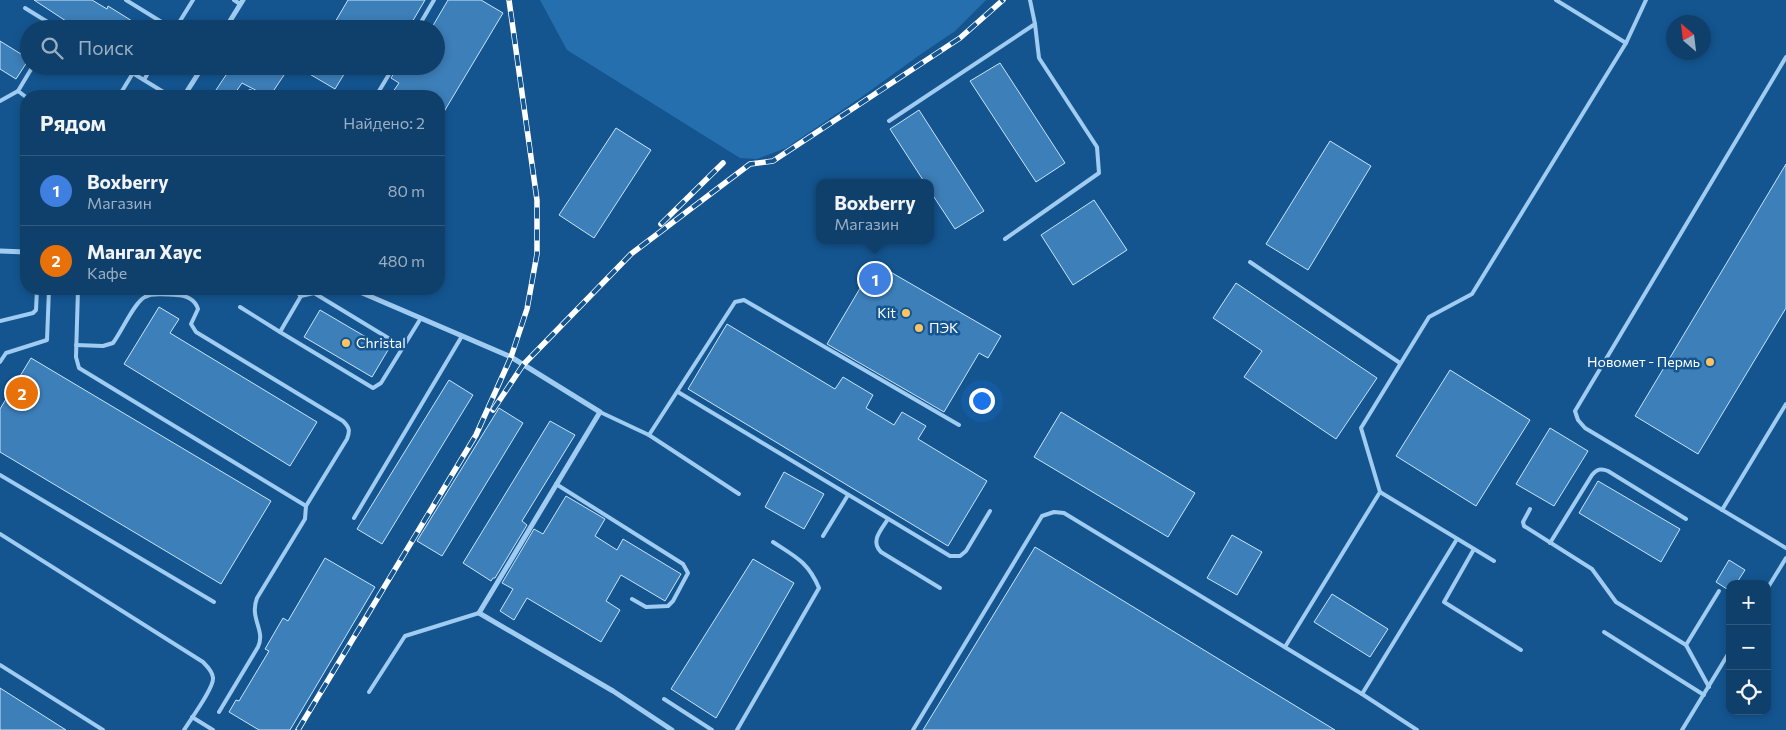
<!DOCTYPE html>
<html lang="ru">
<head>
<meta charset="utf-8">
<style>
  body { margin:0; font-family:Commissioner,sans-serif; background:#184772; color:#f1f3f6 }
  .controls { position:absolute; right:15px; bottom:15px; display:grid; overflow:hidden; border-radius:10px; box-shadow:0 2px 8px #0003 }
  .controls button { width:45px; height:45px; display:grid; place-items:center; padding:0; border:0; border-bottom:1px solid #2f597f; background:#0f406c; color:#f1f3f6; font:25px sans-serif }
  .compass { position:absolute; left:1666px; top:15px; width:45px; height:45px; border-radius:50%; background:#0f406c; box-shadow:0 2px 8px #0003; rotate:332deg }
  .you { position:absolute; left:981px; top:400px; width:18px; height:18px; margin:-12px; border:4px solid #fff; border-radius:50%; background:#1a73e8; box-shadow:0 0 0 8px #1a73e833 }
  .badge { display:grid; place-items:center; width:32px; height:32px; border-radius:50%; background:#ffc360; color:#fff; font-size:16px; font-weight:700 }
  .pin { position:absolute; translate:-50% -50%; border:2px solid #fff; box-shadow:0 1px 5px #0006 }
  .popup { position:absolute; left:816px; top:179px; width:118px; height:65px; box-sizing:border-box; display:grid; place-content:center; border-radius:10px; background:#0f406c; filter:drop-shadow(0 1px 4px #0005); font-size:16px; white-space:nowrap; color:#9bafc2 }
  .popup b { font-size:19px; color:#f1f3f6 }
  .popup::after { content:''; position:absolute; left:50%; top:100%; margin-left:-10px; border:10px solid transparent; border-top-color:#0f406c }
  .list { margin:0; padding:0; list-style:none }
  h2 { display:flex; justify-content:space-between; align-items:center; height:65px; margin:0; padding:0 20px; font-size:21px }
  h2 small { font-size:16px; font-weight:400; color:#9bafc2 }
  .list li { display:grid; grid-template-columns:32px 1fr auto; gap:15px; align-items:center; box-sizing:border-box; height:70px; padding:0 20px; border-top:1px solid #2f597f }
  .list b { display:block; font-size:19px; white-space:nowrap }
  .list p { margin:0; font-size:16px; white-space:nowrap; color:#9bafc2 }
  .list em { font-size:16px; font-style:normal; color:#9bafc2 }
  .icon { flex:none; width:28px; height:28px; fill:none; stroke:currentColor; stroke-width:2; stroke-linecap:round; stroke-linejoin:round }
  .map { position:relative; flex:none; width:1786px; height:730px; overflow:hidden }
  .search { position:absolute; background:#0f406c; box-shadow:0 2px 8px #0003; left:20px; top:20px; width:425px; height:55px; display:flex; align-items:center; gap:12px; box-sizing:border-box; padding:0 18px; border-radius:28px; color:#9bafc2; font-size:19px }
  .panel { position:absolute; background:#0f406c; box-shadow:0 2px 8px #0003; left:20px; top:90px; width:425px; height:205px; border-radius:20px }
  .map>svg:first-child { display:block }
  .green { fill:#266faf }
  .building { fill:#3d7fb9; stroke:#c7e4fc }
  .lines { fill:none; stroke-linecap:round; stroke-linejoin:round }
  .service { stroke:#a0ccf1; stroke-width:4 }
  .minor { stroke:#a0ccf1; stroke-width:5 }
  .rail-casing { stroke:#fff; stroke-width:5.5 }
  .rail { stroke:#145590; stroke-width:4; stroke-dasharray:11; stroke-linecap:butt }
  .poi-dot { fill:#ffc360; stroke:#145590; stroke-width:2 }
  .labels { text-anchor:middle; stroke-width:5; stroke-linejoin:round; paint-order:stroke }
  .poi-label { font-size:14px; fill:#fff; stroke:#145590; text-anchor:end }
</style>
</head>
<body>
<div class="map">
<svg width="1786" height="730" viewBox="0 0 1786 730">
  <rect width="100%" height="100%" fill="#145590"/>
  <path class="green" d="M 540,0 L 986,0 L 955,31 L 921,54 L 860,98 L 786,148 L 757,159 L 740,158 L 567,50 Z"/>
  <g class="building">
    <path d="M 34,0 L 92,0 L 107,9 L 108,6 L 145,29 L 84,29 L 70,21 L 69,23 Z"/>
    <path d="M 348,0 L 425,0 L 408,29 L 331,29 Z"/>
    <path d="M 448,0 L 481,0 L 503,13 L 439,120 L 439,96 L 390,96 L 399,83 L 391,78 L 398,66 L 406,70 L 408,66 L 436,66 L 436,29 L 431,29 Z"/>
    <path d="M 0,41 L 29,59 L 16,79 L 0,69 Z"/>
    <path d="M 1000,63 L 1065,163 L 1036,182 L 970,81 Z"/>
    <path d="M 232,66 L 290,66 L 270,96 L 263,96 L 261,93 L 242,83 L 233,96 L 212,96 Z"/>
    <path d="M 296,66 L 349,66 L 335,89 Z"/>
    <path d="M 919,110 L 984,211 L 955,229 L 930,191 L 930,183 L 925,183 L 890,129 Z"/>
    <path d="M 616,128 L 651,150 L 594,238 L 559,215 Z"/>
    <path d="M 1330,141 L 1371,166 L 1308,270 L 1266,244 Z"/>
    <path d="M 1786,164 L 1786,308 L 1698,454 L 1635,416 Z"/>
    <path d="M 1094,200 L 1127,250 L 1073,285 L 1041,235 Z"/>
    <path d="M 875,263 L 1001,336 L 988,358 L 979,353 L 944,412 L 827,344 Z"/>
    <path d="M 1236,283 L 1377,378 L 1336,439 L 1244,377 L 1262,351 L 1213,318 Z"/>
    <path d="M 159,307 L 179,319 L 170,333 L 317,422 L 290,466 L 124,364 Z"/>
    <path d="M 320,310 L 388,350 L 372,377 L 304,337 Z"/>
    <path d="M 727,324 L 835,389 L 843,377 L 873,395 L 866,408 L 894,425 L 902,412 L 926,426 L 918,439 L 987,481 L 948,546 L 688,389 Z"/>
    <path d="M 31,358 L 271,501 L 221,584 L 0,452 L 0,409 Z"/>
    <path d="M 1450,370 L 1530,420 L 1476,506 L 1396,456 Z"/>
    <path d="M 449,380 L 473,395 L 382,544 L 357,529 Z"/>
    <path d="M 499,408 L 523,423 L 442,556 L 417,541 Z"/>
    <path d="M 1061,412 L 1195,493 L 1168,537 L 1034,457 Z"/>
    <path d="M 550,421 L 575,435 L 522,521 L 527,525 L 495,578 L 493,578 L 491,581 L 463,563 Z"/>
    <path d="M 1550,428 L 1588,451 L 1554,506 L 1516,484 Z"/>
    <path d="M 784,472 L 824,494 L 804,529 L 765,507 Z"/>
    <path d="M 1598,481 L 1680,529 L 1661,562 L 1579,513 Z"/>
    <path d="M 566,496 L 605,519 L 595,536 L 617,550 L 623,539 L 681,574 L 665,601 L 621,575 L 606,601 L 620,610 L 601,642 L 527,598 L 514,620 L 500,611 L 513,589 L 502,583 L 534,529 L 543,534 Z"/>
    <path d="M 1232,535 L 1262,552 L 1237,595 L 1207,578 Z"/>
    <path d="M 1035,547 L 1335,730 L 923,730 Z"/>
    <path d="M 325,558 L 375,587 L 290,730 L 259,730 L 229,712 L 236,700 L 239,701 L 269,651 L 265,649 L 283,618 L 288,621 Z"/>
    <path d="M 753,559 L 794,583 L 716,718 L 671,689 Z"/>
    <path d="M 1729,560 L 1745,570 L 1736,584 L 1730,584 L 1730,591 L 1716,582 Z"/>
    <path d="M 1332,594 L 1388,629 L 1370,657 L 1314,622 Z"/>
    <path d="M 0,688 L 66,730 L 0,730 Z"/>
  </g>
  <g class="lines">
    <g class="service">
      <path d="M 126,0 L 173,29"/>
      <path d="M 234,0 L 240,4"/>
      <path d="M 1556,0 L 1626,43"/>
      <path d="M 25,8 L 59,29"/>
      <path d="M 175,29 L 193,0"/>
      <path d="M 417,29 L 434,0"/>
      <path d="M 1786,57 L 1575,411 L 1578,420 L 1585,428 L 1786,548"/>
      <path d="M 121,66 L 170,96"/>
      <path d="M 144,80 L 152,66"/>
      <path d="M 119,96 L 133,73"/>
      <path d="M 247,96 L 250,91 L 259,96"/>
      <path d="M 376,96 L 394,66"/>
      <path d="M 26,97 L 18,91 L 33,66"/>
      <path d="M 0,101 L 18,91"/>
      <path d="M 889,121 L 1035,24 L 1030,0"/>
      <path d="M 1005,239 L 1099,173 L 1097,147 L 1039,58 L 1035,24"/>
      <path d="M 1250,262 L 1400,363"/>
      <path d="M 78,289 L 76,357 L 79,368 L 306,506 L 305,519 L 257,598 C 249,619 266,630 258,647 L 219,712"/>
      <path d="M 294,289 L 301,296"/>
      <path d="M 240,307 L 280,332"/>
      <path d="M 0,321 L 33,313 L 36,310 L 37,289"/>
      <path d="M 76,345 L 103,346 L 113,343 C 121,333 135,301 145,297 C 153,292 167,295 176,295 C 185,295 195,299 198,309 L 191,324 L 196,332 L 343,421 C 350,428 350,431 347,439 L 306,506"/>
      <path d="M 403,347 L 314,293 L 301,296 L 280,332 L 373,388 L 381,383 L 421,318"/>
      <path d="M 0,362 L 6,353 L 47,340 L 49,289"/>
      <path d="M 678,392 L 950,556 L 960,556 L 966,551 L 990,511"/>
      <path d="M 600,412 L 649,435 L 739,494"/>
      <path d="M 649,435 L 735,302 L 744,300 L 959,425"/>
      <path d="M 0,475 L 214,602"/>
      <path d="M 556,484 L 683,564 L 688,573 L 673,601 L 668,606 L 646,607 L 632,599"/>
      <path d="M 1380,492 L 1494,561"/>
      <path d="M 1530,509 L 1523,522 L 1524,526 L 1592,569 L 1616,602 L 1686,645 L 1709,687"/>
      <path d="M 1722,510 L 1786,404"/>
      <path d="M 354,518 L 462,336"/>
      <path d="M 888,519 C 881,530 870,541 881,552 L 940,588"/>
      <path d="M 0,534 L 203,662 C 207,666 213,672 213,678 C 214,688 190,720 184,730"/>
      <path d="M 823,536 L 848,495"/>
      <path d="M 1550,543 L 1592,475 C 1597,469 1601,468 1608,471 L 1686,519"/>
      <path d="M 1474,549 L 1444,602 L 1521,650"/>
      <path d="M 1767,589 L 1786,558"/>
      <path d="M 1604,632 L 1704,695"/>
      <path d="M 1686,645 L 1719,591"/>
      <path d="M 1285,647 L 1380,492 L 1361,428 L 1429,317 L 1472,294 L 1626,43 L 1646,0"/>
      <path d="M 0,665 L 103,730"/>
      <path d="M 369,692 L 405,636 L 479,613"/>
      <path d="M 1362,694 L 1457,539"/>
      <path d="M 664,699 L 712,730"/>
      <path d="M 192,717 L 213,730"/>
      <path d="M 737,730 L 819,588 C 808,562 796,557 773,542"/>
      <path d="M 913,730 L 1042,516 L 1054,512 L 1064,513 L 1362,694 L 1417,730"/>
      <path d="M 1682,730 L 1730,651"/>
    </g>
    <g class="minor">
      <path d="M 225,29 L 243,0"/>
      <path d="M 184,96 L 203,66"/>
      <path d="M 0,251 L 26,252"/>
      <path d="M 353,289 L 511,357 L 600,412 L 479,613 L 613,691 L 672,730"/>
    </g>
    <g class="rail-casing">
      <g id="rail">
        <path d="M 661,224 L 723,163"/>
        <path d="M 493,410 L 523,365 L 631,254 L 750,164 L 773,161 L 960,38 L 1003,0"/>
        <path d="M 298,730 L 476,435 L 511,357 L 527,309 L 537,254 L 537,200 L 509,0"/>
      </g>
    </g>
    <use href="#rail" class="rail"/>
  </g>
  <g class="poi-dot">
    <circle cx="906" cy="313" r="5"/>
    <circle cx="919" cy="328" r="5"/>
    <circle cx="346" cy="343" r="5"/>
    <circle cx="1710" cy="362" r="5"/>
  </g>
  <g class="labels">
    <g class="poi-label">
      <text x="896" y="318">Kit</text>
      <text x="929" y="333" text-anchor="start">ПЭК</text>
      <text x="356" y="348" text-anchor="start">Christal</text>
      <text x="1700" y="367">Новомет - Пермь</text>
    </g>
  </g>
</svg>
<div class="controls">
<button>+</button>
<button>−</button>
<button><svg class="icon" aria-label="locate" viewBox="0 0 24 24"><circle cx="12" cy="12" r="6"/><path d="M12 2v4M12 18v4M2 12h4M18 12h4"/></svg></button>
</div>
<svg class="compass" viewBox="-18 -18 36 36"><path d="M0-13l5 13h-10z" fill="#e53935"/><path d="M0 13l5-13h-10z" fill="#9bafc2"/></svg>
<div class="you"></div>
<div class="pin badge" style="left:875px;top:279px;background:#3f7fe0">1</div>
<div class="popup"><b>Boxberry</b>Магазин</div>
<div class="pin badge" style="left:22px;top:393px;background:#e8710a">2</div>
<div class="search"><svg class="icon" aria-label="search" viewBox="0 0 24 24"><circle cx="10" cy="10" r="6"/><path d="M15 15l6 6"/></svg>Поиск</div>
<section class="panel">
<h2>Рядом<small>Найдено: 2</small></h2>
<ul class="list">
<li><span class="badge" style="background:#3f7fe0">1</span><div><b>Boxberry</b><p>Магазин</p></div><em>80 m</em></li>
<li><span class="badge" style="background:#e8710a">2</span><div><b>Мангал Хаус</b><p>Кафе</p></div><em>480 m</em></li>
</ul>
</section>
</div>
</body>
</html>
